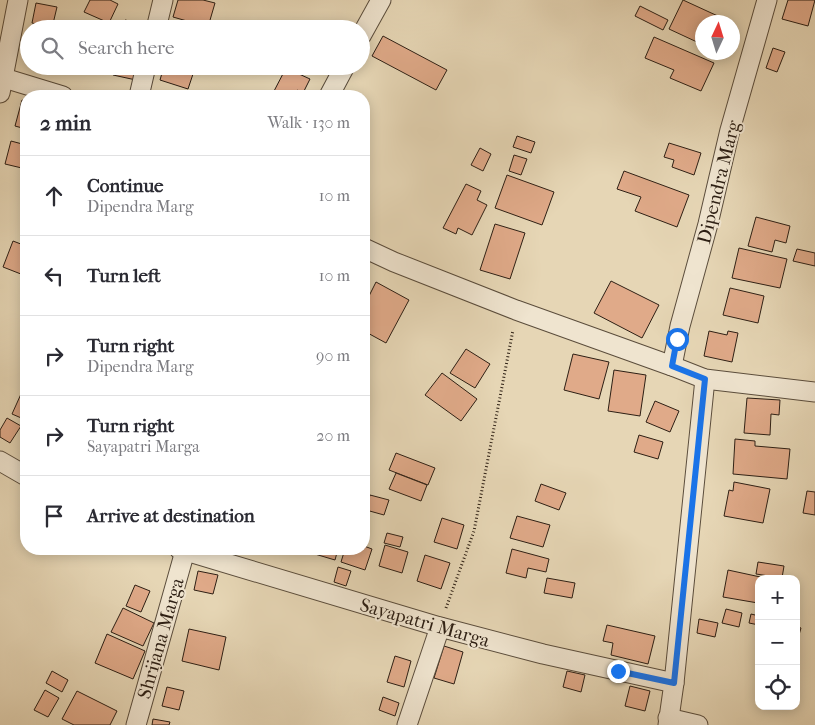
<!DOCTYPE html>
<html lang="en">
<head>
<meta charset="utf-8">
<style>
  body { margin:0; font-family:"IM FELL French Canon",serif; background:#f2f2f3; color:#2b2b33 }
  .controls { position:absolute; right:15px; bottom:15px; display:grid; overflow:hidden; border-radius:10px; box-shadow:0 2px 12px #0003 }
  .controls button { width:45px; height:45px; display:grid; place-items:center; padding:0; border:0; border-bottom:1px solid #e1e1e2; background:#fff; color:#2b2b33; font:25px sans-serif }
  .compass { position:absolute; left:695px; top:15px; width:45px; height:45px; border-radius:50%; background:#fff; box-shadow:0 2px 12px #0003; rotate:4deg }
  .stop { position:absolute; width:15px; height:15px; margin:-11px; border:4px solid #1a73e8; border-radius:50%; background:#fff }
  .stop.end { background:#1a73e8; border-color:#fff; box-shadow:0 1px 5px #0008 }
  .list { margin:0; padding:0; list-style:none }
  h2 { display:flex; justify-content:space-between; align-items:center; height:65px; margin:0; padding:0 20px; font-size:21px }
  h2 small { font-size:16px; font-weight:400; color:#7c7c81 }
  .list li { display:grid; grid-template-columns:32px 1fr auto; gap:15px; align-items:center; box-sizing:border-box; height:80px; padding:0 20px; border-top:1px solid #e1e1e2 }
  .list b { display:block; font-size:19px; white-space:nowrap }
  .list p { margin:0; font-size:16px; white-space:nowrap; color:#7c7c81 }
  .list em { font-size:16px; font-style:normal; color:#7c7c81 }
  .icon { flex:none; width:28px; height:28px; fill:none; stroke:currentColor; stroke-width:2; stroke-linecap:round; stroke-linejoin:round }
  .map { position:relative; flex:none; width:815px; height:725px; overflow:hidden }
  .search { position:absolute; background:#fff; box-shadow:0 2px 12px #0003; left:20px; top:20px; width:350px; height:55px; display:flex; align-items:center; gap:12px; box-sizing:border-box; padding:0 18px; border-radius:28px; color:#7c7c81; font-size:19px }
  .panel { position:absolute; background:#fff; box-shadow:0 2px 12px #0003; left:20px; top:90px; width:350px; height:465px; border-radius:20px }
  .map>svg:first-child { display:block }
  .building { fill:#e0aa89; stroke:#2d1f14 }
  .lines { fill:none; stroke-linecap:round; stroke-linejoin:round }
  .street-casing { stroke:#5b4d3c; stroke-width:21 }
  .path { stroke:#2d1f14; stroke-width:3; stroke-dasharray:1 2.5; stroke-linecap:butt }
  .street { stroke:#efe4cf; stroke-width:19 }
  .route { stroke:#1a73e8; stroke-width:6 }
  .labels { text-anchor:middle; stroke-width:4; stroke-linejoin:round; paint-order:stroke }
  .street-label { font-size:19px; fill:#2d1f14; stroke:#efe4cf }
</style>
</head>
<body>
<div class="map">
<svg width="815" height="725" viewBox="0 0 815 725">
  <rect width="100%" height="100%" fill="#e6d6b5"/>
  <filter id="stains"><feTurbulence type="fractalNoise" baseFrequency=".004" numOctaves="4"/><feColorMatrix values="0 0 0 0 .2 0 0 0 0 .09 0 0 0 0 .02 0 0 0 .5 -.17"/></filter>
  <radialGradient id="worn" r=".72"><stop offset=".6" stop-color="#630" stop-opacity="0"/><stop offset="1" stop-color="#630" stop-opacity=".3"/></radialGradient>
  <g class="building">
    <path d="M 90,0 L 110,0 L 118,4 L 109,23 L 84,12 Z"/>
    <path d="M 178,0 L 203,0 L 215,3 L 208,27 L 173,17 Z"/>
    <path d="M 683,0 L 720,17 L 717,22 L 702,22 L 702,39 L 699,37 L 697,42 L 669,29 Z"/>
    <path d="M 788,0 L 815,0 L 808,26 L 782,19 Z"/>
    <path d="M 36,3 L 57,7 L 52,28 L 32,23 Z"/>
    <path d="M 640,6 L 668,20 L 663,30 L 635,16 Z"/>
    <path d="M 125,20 L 149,25 L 148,29 L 124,29 Z"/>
    <path d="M 383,36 L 447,70 L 436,90 L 372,56 Z"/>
    <path d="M 654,37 L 714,63 L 701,91 L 670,78 L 674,70 L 645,58 Z"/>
    <path d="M 773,48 L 785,52 L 777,72 L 766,68 Z"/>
    <path d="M 114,66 L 138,66 L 136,80 L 113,75 Z"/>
    <path d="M 164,66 L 180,66 L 194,71 L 188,89 L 160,80 Z"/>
    <path d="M 286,68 L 310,79 L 303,93 L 297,90 L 294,96 L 280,96 L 273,93 Z"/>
    <path d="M 22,100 L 26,101 L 26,129 L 15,126 Z"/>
    <path d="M 517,136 L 535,142 L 531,153 L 513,147 Z"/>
    <path d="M 11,141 L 26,145 L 26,169 L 5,164 Z"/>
    <path d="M 669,143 L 701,153 L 694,175 L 672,167 L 674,160 L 664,157 Z"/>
    <path d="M 480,148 L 491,154 L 483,171 L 471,165 Z"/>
    <path d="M 514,155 L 527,159 L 521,175 L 509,171 Z"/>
    <path d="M 624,171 L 689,195 L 677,227 L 635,211 L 641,197 L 617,189 Z"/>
    <path d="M 507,175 L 554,192 L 542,225 L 495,208 Z"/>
    <path d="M 466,184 L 481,191 L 477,200 L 487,205 L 472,235 L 458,228 L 456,234 L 443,228 Z"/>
    <path d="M 756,217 L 790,226 L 786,243 L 775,240 L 772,252 L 748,246 Z"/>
    <path d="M 495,224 L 525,233 L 510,279 L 480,270 Z"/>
    <path d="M 13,241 L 26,246 L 26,276 L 3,267 Z"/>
    <path d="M 739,248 L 787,259 L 780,288 L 732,278 Z"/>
    <path d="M 797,249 L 815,253 L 815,266 L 793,261 Z"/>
    <path d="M 611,281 L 659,305 L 642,338 L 594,313 Z"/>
    <path d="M 376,282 L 409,300 L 386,343 L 364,331 L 364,306 Z"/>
    <path d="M 730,288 L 764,296 L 758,323 L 723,315 Z"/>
    <path d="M 709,331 L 727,335 L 728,331 L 738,333 L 732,362 L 704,356 Z"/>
    <path d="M 466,349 L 490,364 L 475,388 L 450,373 Z"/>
    <path d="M 573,354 L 609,362 L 599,399 L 564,390 Z"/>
    <path d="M 614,370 L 646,375 L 640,416 L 608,411 Z"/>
    <path d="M 442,373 L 477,399 L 461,421 L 425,395 Z"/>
    <path d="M 21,394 L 26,396 L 26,420 L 12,414 Z"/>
    <path d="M 747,398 L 780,400 L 779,415 L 771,414 L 770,435 L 744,433 Z"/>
    <path d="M 655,401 L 679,411 L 670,432 L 646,422 Z"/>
    <path d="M 7,418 L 21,426 L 10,443 L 0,437 L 0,430 Z"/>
    <path d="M 639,435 L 663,442 L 658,459 L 634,452 Z"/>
    <path d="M 735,439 L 755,441 L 755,446 L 790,449 L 787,479 L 733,474 Z"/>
    <path d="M 396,453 L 435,468 L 428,485 L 389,470 Z"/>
    <path d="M 396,473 L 427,485 L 421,501 L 389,489 Z"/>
    <path d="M 734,482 L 770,489 L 763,523 L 724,516 L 729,490 L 733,491 Z"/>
    <path d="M 541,484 L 566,493 L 559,510 L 535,501 Z"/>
    <path d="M 807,491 L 815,492 L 815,515 L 803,513 Z"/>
    <path d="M 370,495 L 389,500 L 384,515 L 366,510 Z"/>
    <path d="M 517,516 L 550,525 L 543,547 L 510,538 Z"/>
    <path d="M 442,518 L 464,525 L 457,549 L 434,542 Z"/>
    <path d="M 387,533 L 403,537 L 400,547 L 384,543 Z"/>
    <path d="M 385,545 L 408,552 L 402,573 L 379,566 Z"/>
    <path d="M 364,546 L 372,549 L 365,570 L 341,562 L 345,549 L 364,549 Z"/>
    <path d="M 309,549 L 338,549 L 335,560 L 308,552 Z"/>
    <path d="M 512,549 L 549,559 L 546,572 L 528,568 L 526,578 L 506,573 Z"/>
    <path d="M 425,555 L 450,563 L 441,589 L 417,581 Z"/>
    <path d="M 758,562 L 784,566 L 782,578 L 756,574 Z"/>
    <path d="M 338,567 L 351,571 L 346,586 L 334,582 Z"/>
    <path d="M 728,570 L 765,578 L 759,579 L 759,609 L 757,609 L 758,603 L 723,597 Z"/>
    <path d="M 198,571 L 218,575 L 213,594 L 194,590 Z"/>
    <path d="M 547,578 L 575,583 L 572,598 L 544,593 Z"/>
    <path d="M 135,585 L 150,591 L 141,612 L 126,606 Z"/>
    <path d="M 123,608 L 154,623 L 143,646 L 111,632 Z"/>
    <path d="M 726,609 L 742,613 L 739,627 L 722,623 Z"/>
    <path d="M 751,614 L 759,616 L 759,625 L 749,623 Z"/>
    <path d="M 699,619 L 718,623 L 715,637 L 697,633 Z"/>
    <path d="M 607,625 L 655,636 L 648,664 L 611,655 L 613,643 L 603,641 Z"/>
    <path d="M 796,626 L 801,628 L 797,642 L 796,642 Z"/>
    <path d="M 189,629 L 226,637 L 219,670 L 182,661 Z"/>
    <path d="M 107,634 L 145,651 L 133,679 L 95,663 Z"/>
    <path d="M 444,646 L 463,652 L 454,684 L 434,678 Z"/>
    <path d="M 395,656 L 411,661 L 404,687 L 387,682 Z"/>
    <path d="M 52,671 L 68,680 L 62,692 L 46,683 Z"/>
    <path d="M 567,671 L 585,675 L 581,692 L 563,687 Z"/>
    <path d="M 630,686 L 650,691 L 645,711 L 625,706 Z"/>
    <path d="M 167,687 L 184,691 L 179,710 L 162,706 Z"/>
    <path d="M 45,690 L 59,698 L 48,717 L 34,710 Z"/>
    <path d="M 77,691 L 117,711 L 110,725 L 74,725 L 62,719 Z"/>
    <path d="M 383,697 L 399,703 L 395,716 L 379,710 Z"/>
    <path d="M 153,719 L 170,722 L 169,725 L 152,725 Z"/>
  </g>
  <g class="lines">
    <g class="street-casing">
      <g id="street">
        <path d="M 156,29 L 163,0"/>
        <path d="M 361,36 L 381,0"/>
        <path d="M 4,78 L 63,96"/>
        <path d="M 0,93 L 18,0"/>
        <path d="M 139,96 L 146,66"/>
        <path d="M 329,96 L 345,66"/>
        <path d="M 364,248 L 394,262 L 516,310 L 672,366 L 705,379 L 815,392"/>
        <path d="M 672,366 L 680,326 L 708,224 L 730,130 L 767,0"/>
        <path d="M 0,461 L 26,476"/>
        <path d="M 179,549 L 440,627 L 543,654 L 674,683"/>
        <path d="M 668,718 L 698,725"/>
        <path d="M 136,725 L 185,551"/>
        <path d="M 407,725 L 440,627"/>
        <path d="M 668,725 L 674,683 L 705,379"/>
      </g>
    </g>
    <path class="path" d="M 446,608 L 474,531 L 513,330"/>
    <use href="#street" class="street"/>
  </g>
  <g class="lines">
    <path class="route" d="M 618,671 L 674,683 L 705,379 L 672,366 L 677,339"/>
  </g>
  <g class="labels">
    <g class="street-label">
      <text transform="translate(718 182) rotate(-76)" y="7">Dipendra Marg</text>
      <text transform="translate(425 622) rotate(16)" y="7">Sayapatri Marga</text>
      <text transform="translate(160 638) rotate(-74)" y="7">Shrijana Marga</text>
    </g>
  </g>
  <rect width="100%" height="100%" filter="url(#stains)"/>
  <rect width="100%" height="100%" fill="url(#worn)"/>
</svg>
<div class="controls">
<button>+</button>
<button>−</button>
<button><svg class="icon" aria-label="locate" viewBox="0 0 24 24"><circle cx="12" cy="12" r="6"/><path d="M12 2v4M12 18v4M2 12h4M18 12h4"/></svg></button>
</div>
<svg class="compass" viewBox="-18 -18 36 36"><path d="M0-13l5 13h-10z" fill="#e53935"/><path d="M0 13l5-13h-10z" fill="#7c7c81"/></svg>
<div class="stop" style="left:677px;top:339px"></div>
<div class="stop end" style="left:618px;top:671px"></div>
<div class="search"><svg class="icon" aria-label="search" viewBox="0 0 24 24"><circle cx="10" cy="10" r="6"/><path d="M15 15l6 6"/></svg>Search here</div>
<section class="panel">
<h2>2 min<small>Walk · 130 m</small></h2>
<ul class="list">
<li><svg class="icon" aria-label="ahead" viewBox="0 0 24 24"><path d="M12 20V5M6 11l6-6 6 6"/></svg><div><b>Continue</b><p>Dipendra Marg</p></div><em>10 m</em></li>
<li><svg class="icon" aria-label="left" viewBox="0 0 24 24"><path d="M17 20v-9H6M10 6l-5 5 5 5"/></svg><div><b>Turn left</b></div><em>10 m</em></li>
<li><svg class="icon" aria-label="right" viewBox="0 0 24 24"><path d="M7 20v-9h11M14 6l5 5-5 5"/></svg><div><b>Turn right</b><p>Dipendra Marg</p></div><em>90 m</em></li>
<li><svg class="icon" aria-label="right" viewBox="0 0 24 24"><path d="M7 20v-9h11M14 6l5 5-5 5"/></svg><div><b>Turn right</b><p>Sayapatri Marga</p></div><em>20 m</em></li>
<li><svg class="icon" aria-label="arrive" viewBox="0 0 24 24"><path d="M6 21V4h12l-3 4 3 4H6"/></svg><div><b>Arrive at destination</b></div></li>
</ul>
</section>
</div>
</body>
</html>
